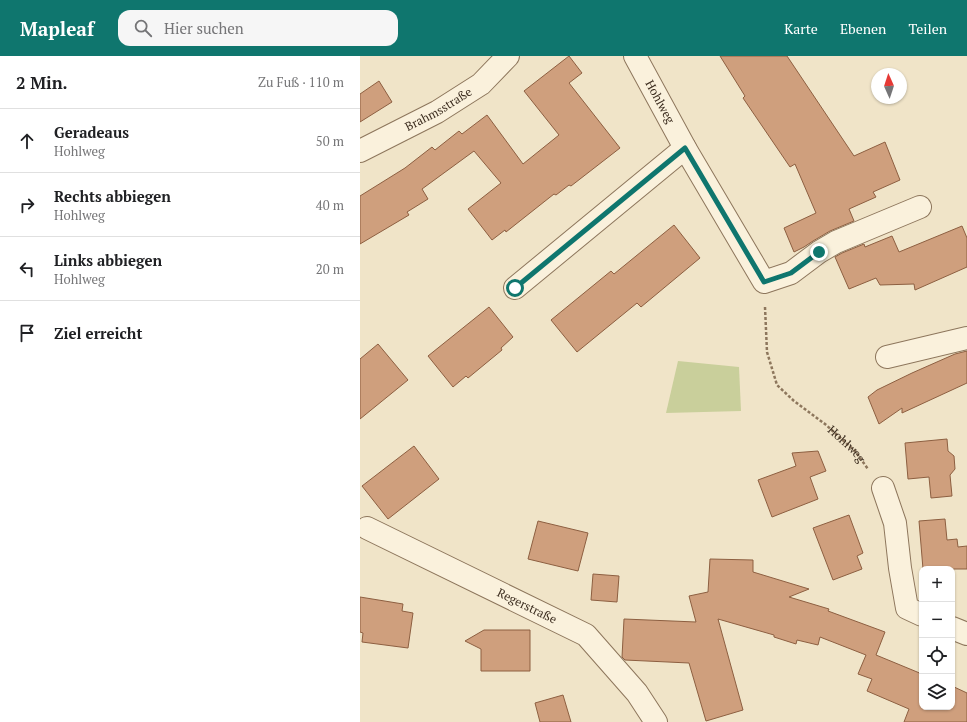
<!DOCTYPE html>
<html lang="de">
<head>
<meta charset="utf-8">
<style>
  body { margin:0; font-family:"PT Serif",serif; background:#f6f6f6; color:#202124 }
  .controls { position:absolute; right:12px; bottom:12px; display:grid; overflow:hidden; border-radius:8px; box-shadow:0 1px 3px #0004 }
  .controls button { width:36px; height:36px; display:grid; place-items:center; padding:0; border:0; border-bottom:1px solid #e0e0e0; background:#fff; color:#202124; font:20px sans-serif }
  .compass { position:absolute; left:511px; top:12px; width:36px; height:36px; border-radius:50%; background:#fff; box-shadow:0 1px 3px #0004; rotate:357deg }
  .stop { position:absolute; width:12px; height:12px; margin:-9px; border:3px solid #0f766e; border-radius:50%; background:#fff }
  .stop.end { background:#0f766e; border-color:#fff; box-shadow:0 1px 4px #0008 }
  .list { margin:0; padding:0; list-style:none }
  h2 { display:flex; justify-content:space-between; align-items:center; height:52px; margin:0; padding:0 16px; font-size:17px }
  h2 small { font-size:13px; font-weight:400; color:#757577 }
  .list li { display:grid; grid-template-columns:26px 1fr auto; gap:12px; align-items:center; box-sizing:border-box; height:64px; padding:0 16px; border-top:1px solid #e0e0e0 }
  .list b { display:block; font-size:15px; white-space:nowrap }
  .list p { margin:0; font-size:13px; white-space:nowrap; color:#757577 }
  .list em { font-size:13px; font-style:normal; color:#757577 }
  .icon { flex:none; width:22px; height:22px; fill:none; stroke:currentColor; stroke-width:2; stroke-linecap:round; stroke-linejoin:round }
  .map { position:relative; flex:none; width:607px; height:666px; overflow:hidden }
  header { display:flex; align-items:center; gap:24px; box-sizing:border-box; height:56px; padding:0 20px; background:#0f766e; color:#fff }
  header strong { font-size:19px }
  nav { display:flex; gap:22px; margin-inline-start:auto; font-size:14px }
  .search { width:280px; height:36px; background:#f6f6f6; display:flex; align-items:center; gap:10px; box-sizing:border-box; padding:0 14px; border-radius:12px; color:#757577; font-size:15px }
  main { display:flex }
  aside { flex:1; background:#fff }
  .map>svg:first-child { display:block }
  .green { fill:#c9cf9b }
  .building { fill:#cf9f7d; stroke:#8d5f41 }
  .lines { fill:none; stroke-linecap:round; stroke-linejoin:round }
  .minor-casing { stroke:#8d765c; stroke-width:24 }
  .path { stroke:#8d765c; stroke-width:2.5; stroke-dasharray:3 2; stroke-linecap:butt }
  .minor { stroke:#faf1dc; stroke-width:22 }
  .route { stroke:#0f766e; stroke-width:5 }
  .labels { text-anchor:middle; stroke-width:3; stroke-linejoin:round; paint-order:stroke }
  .street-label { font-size:12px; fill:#3d2e20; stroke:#f7eed8 }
</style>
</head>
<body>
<header>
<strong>Mapleaf</strong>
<div class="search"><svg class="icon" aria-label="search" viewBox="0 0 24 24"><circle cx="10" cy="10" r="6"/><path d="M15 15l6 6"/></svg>Hier suchen</div>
<nav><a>Karte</a><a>Ebenen</a><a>Teilen</a></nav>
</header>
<main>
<aside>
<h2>2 Min.<small>Zu Fuß · 110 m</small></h2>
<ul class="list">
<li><svg class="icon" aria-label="ahead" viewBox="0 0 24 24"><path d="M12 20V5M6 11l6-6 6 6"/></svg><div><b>Geradeaus</b><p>Hohlweg</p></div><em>50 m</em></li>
<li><svg class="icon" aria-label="right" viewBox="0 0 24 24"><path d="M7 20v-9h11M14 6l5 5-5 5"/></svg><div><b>Rechts abbiegen</b><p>Hohlweg</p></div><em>40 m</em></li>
<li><svg class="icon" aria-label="left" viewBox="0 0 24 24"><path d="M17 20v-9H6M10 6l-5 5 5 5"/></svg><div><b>Links abbiegen</b><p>Hohlweg</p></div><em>20 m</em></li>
<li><svg class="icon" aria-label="arrive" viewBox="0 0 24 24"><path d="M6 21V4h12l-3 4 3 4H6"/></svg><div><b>Ziel erreicht</b></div></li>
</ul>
</aside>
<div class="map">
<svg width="607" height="666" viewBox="0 0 607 666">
  <rect width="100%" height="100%" fill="#f0e4c8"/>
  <path class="green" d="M 318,305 L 379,311 L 381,355 L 306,357 Z"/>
  <g class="building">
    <path d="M 209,0 L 222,17 L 209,27 L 260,92 L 211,130 L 209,129 L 196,139 L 194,138 L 146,176 L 145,174 L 132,184 L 108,153 L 141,127 L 114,95 L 62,133 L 68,143 L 47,156 L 49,159 L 0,188 L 0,140 L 45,112 L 72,91 L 75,94 L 99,75 L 102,78 L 127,59 L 163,108 L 199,79 L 164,35 Z"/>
    <path d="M 360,0 L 427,0 L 494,100 L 525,86 L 540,124 L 513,136 L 516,141 L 489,153 L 494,165 L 470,175 L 453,185 L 444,191 L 434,196 L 424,172 L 456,157 L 435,108 L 430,111 L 383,42 L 385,40 Z"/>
    <path d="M 19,25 L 32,46 L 0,66 L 0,38 Z"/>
    <path d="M 314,169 L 340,202 L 281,251 L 277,247 L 217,296 L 191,264 L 251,215 L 254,218 Z"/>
    <path d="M 602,170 L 607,182 L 607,211 L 555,234 L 554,228 L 520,229 L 516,222 L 489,233 L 475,201 L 482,197 L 504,188 L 505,191 L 532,180 L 539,196 Z"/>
    <path d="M 129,251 L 153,281 L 141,292 L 142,294 L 108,322 L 106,320 L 93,331 L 68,300 Z"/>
    <path d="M 18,288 L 48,324 L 0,363 L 0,303 Z"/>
    <path d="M 607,295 L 607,327 L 542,357 L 542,352 L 519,368 L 508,341 L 517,334 L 552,317 L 595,298 Z"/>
    <path d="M 587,383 L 588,395 L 594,400 L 595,413 L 590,419 L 592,440 L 571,442 L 569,421 L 548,423 L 545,387 Z"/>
    <path d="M 54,390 L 79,423 L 28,463 L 2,430 Z"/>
    <path d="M 458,395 L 466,415 L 450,421 L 458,443 L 412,461 L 398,424 L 436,410 L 432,397 Z"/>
    <path d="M 489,459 L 503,497 L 497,500 L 502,513 L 473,524 L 453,472 Z"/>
    <path d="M 585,463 L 587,484 L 597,483 L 598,491 L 607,490 L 607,513 L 563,513 L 559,465 Z"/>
    <path d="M 178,465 L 228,477 L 218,515 L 168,503 Z"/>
    <path d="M 350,503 L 393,504 L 393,516 L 449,533 L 429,541 L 469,553 L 468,555 L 525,576 L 516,599 L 562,618 L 562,651 L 592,651 L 592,630 L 607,637 L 607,666 L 544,666 L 549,653 L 507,635 L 512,623 L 498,618 L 506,599 L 460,581 L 458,589 L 437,584 L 436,588 L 414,581 L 414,579 L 358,563 L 383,654 L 346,665 L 329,607 L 265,604 L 262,601 L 264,563 L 336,566 L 329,540 L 348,536 Z"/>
    <path d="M 233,518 L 259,520 L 257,546 L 231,544 Z"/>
    <path d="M 0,541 L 43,548 L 42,555 L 53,557 L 48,592 L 2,586 L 3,577 L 0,576 Z"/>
    <path d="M 124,574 L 170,574 L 170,615 L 121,615 L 121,593 L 105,585 Z"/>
    <path d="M 203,639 L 211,666 L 180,666 L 175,647 Z"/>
  </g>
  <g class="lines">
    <g class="minor-casing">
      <g id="minor">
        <path id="s2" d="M 275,0 L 325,92 L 404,226 L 431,217 L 459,196 L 476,186 L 560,151"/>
        <path id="s3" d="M 0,95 L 77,56 L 121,28 L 148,0"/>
        <path d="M 155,232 L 325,92"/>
        <path d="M 527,301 L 607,282"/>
        <path d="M 523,432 L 535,467 L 540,512 L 547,552 L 562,559"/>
        <path id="s4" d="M 7,472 L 226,579 L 277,637 L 296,666"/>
        <path d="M 592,572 L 607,578"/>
      </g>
    </g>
    <path class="path" id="s1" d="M 405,251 L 407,296 L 417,329 L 434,345 L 465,368 L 495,395 L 508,413"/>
    <use href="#minor" class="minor"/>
  </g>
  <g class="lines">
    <path class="route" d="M 155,232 L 325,92 L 404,226 L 431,217 L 459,196"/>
  </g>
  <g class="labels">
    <g class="street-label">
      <text dy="4" stroke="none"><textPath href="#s2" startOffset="52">Hohlweg</textPath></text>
      <text dy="4" stroke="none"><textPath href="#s3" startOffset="89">Brahmsstraße</textPath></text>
      <text dy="4" stroke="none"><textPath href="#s1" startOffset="171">Hohlweg</textPath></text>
      <text dy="4" stroke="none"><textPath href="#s4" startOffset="178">Regerstraße</textPath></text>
    </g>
  </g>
</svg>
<div class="controls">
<button>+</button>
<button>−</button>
<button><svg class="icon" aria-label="locate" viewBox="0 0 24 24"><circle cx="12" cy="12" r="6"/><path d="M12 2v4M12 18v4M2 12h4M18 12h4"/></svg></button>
<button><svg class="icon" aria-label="layers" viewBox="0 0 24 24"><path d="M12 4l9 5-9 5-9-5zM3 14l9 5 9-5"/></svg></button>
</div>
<svg class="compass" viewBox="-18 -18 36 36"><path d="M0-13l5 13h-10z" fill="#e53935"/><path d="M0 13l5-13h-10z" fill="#757577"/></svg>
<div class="stop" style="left:155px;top:232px"></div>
<div class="stop end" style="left:459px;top:196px"></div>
</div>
</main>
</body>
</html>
